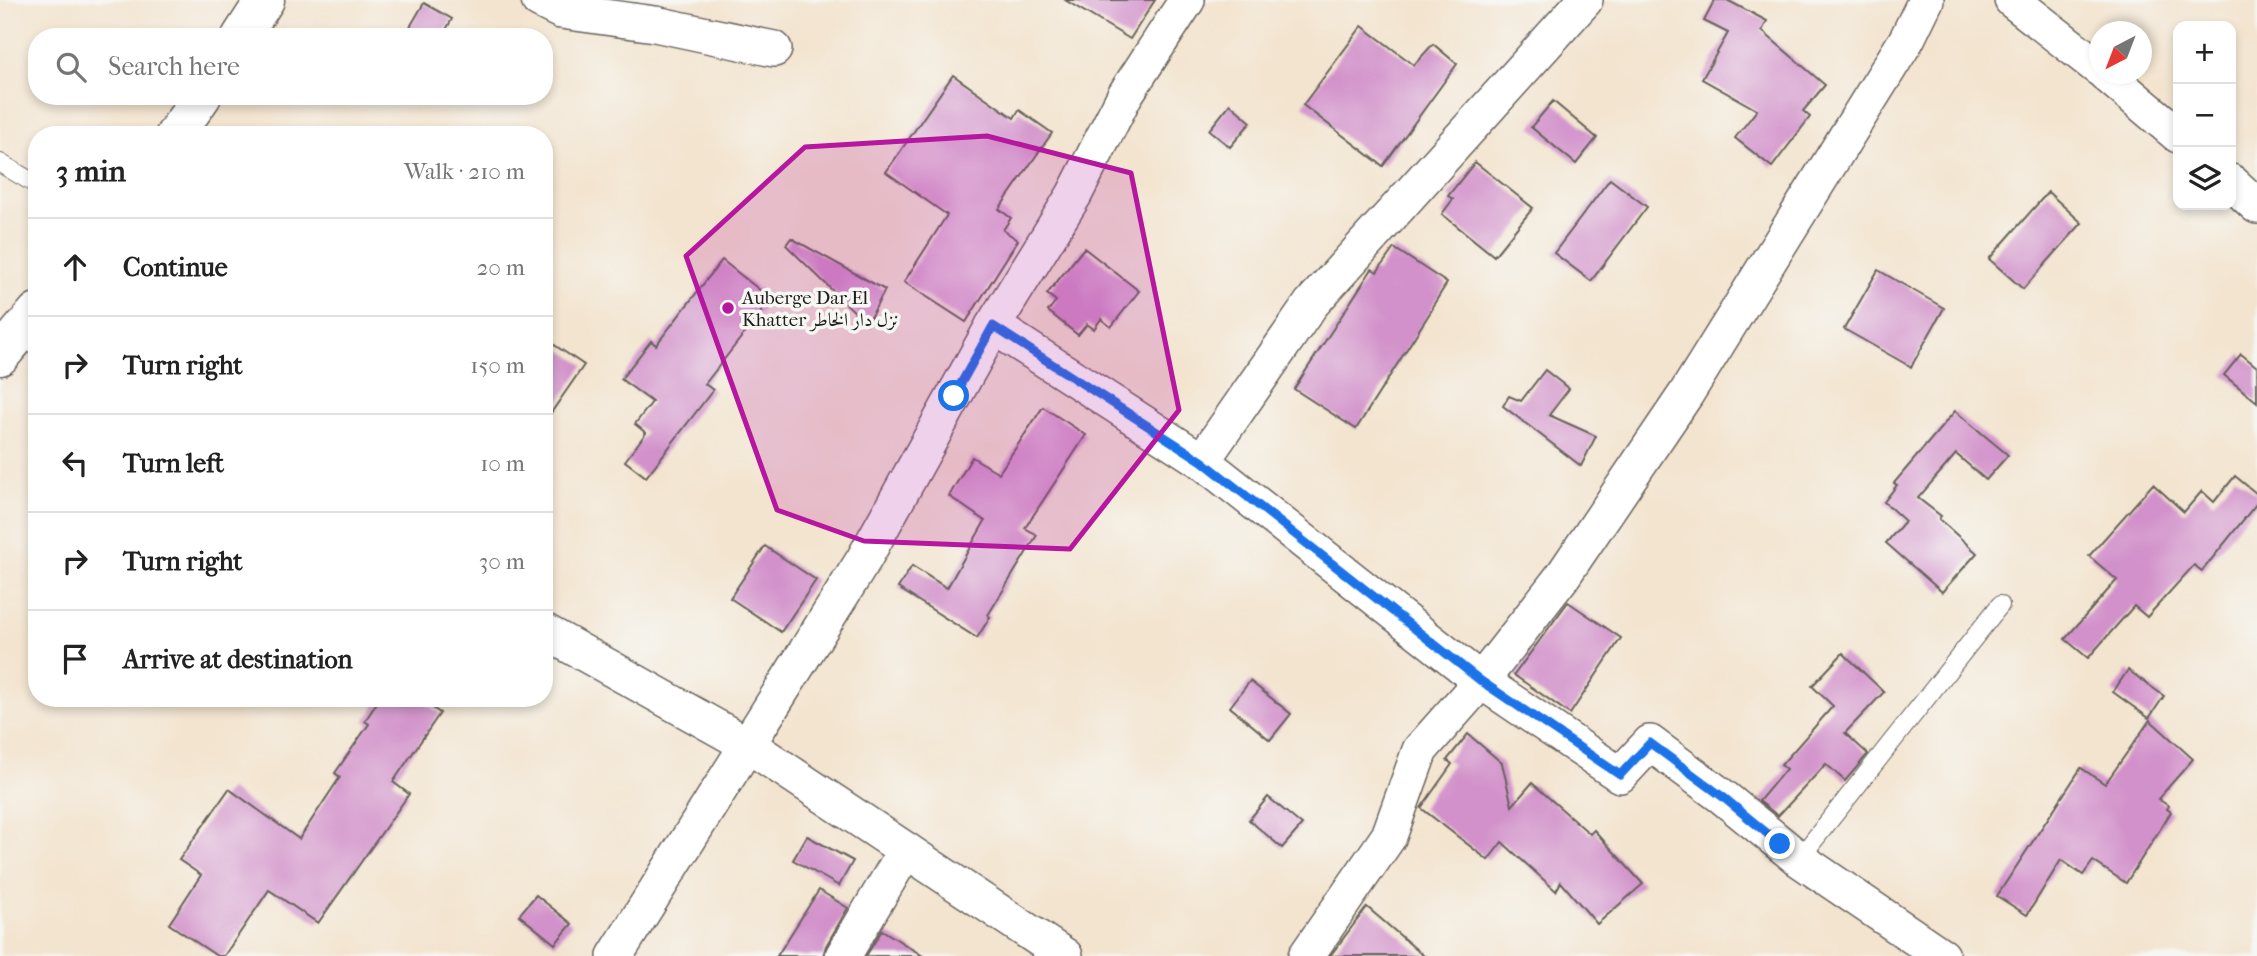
<!DOCTYPE html>
<html lang="en">
<head>
<meta charset="utf-8">
<style>
  body { margin:0; font-family:"IM FELL French Canon",Amiri,serif; background:#f6f6f6; color:#222 }
  .controls { position:absolute; right:21px; top:21px; display:grid; overflow:hidden; border-radius:14px; box-shadow:0 4px 10px #0003 }
  .controls button { width:63px; height:63px; display:grid; place-items:center; padding:0; border:0; border-bottom:2px solid #e0e0e0; background:#fff; color:#222; font:35px sans-serif }
  .compass { position:absolute; left:2089px; top:21px; width:63px; height:63px; border-radius:50%; background:#fff; box-shadow:0 4px 10px #0003; rotate:222deg }
  .stop { position:absolute; width:21px; height:21px; margin:-16px; border:5px solid #1a73e8; border-radius:50%; background:#fff }
  .stop.end { background:#1a73e8; border-color:#fff; box-shadow:0 2px 7px #0008 }
  .list { margin:0; padding:0; list-style:none }
  h2 { display:flex; justify-content:space-between; align-items:center; height:91px; margin:0; padding:0 28px; font-size:30px }
  h2 small { font-size:23px; font-weight:400; color:#767676 }
  .list li { display:grid; grid-template-columns:46px 1fr auto; gap:21px; align-items:center; box-sizing:border-box; height:98px; padding:0 28px; border-top:2px solid #e0e0e0 }
  .list b { display:block; font-size:26px; white-space:nowrap }
  .list em { font-size:23px; font-style:normal; color:#767676 }
  .icon { flex:none; width:38px; height:38px; fill:none; stroke:currentColor; stroke-width:2; stroke-linecap:round; stroke-linejoin:round }
  .map { position:relative; flex:none; width:2257px; height:956px; overflow:hidden }
  .search { position:absolute; background:#fff; box-shadow:0 4px 10px #0003; left:28px; top:28px; width:525px; height:77px; display:flex; align-items:center; gap:18px; box-sizing:border-box; padding:0 24px; border-radius:28px; color:#767676; font-size:26px }
  .panel { position:absolute; background:#fff; box-shadow:0 4px 10px #0003; left:28px; top:126px; width:525px; height:581px; border-radius:28px }
  .map>svg:first-child { display:block }
  .building { fill:#d291ca }
  .lines { fill:none; stroke-linecap:round; stroke-linejoin:round }
  .lane-casing { stroke:#67625b; stroke-width:20 }
  .street-casing { stroke:#67625b; stroke-width:38 }
  .primary-casing { stroke:#67625b; stroke-width:41 }
  .lane { stroke:#fff; stroke-width:18 }
  .street { stroke:#fff; stroke-width:35 }
  .primary { stroke:#fff; stroke-width:38 }
  .route { stroke:#1a73e8; stroke-width:9 }
  .marked { fill:#b5179e; fill-opacity:0.2; stroke:#b5179e; stroke-width:5; stroke-linejoin:round }
  .poi-dot { fill:#b5179e; stroke:#f6f6f2; stroke-width:2.5 }
  .labels { text-anchor:middle; stroke-width:7; stroke-linejoin:round; paint-order:stroke }
  .poi-label { font-size:19px; fill:#1c1c1c; stroke:#f6f6f2; text-anchor:start }
</style>
</head>
<body>
<div class="map">
<svg width="2257" height="956" viewBox="0 0 2257 956">
  <rect width="100%" height="100%" fill="#f6f6f2"/>
  <filter id="ink" filterUnits="userSpaceOnUse"><feTurbulence type="fractalNoise" baseFrequency=".0143" numOctaves="2"/><feDisplacementMap in="SourceGraphic" scale="14" xChannelSelector="R" yChannelSelector="G"/><feConvolveMatrix kernelMatrix="1 2 1 2 8 2 1 2 1" color-interpolation-filters="sRGB"/></filter>
  <filter id="wash" filterUnits="userSpaceOnUse"><feTurbulence type="fractalNoise" baseFrequency=".00686" numOctaves="4" result="noise"/><feDisplacementMap in="SourceGraphic" scale="28" xChannelSelector="R" yChannelSelector="G"/><feGaussianBlur stdDeviation="1.57" result="paint"/><feColorMatrix in="noise" values="0 0 0 0 0 0 0 0 0 0 0 0 0 0 0 0 0 1.4 0 .05"/><feComposite in="paint" operator="in"/></filter>
  <g filter="url(#wash)">
    <rect width="100%" height="100%" fill="#f3e4cf"/>
    <g id="blocks">
      <g class="building">
        <path d="M 1065,0 L 1155,0 L 1130,39 Z"/>
        <path d="M 1715,0 L 1727,0 L 1767,21 L 1762,31 L 1825,85 L 1803,111 L 1810,117 L 1772,167 L 1735,138 L 1757,110 L 1702,79 L 1728,33 L 1704,21 Z"/>
        <path d="M 424,3 L 452,19 L 442,37 L 404,37 Z"/>
        <path d="M 1362,26 L 1414,65 L 1433,44 L 1457,64 L 1383,166 L 1303,105 Z"/>
        <path d="M 953,75 L 1014,118 L 1019,110 L 1052,133 L 999,209 L 1011,218 L 1003,230 L 1018,240 L 966,322 L 904,282 L 947,215 L 886,172 Z"/>
        <path d="M 1553,101 L 1597,138 L 1576,164 L 1531,127 Z"/>
        <path d="M 1230,104 L 1251,122 L 1230,147 L 1209,130 Z"/>
        <path d="M 1475,162 L 1533,208 L 1494,256 L 1442,214 L 1453,199 L 1448,196 Z"/>
        <path d="M 1610,179 L 1647,207 L 1591,281 L 1554,253 Z"/>
        <path d="M 2048,192 L 2082,223 L 2023,289 L 1989,259 Z"/>
        <path d="M 791,238 L 885,290 L 867,324 L 786,245 Z"/>
        <path d="M 1084,248 L 1139,291 L 1111,327 L 1101,319 L 1094,329 L 1087,324 L 1078,335 L 1048,311 L 1056,301 L 1047,294 Z"/>
        <path d="M 1394,248 L 1447,283 L 1432,307 L 1433,308 L 1356,429 L 1294,389 L 1372,269 L 1377,272 Z"/>
        <path d="M 722,260 L 771,299 L 705,384 L 713,390 L 646,477 L 625,461 L 646,433 L 635,424 L 652,402 L 621,379 L 651,341 L 656,345 Z"/>
        <path d="M 1878,270 L 1944,308 L 1911,367 L 1844,329 Z"/>
        <path d="M 544,338 L 584,365 L 544,423 Z"/>
        <path d="M 2241,354 L 2257,367 L 2257,402 L 2224,375 Z"/>
        <path d="M 1545,370 L 1569,389 L 1549,415 L 1596,436 L 1581,466 L 1503,406 L 1509,396 L 1521,401 Z"/>
        <path d="M 1043,407 L 1086,435 L 1025,528 L 1037,535 L 988,615 L 990,617 L 977,638 L 898,588 L 912,566 L 947,588 L 985,521 L 949,496 L 972,457 L 999,473 Z"/>
        <path d="M 1955,411 L 2008,455 L 1986,480 L 1956,454 L 1918,498 L 1941,516 L 1939,519 L 1977,553 L 1942,592 L 1886,543 L 1905,521 L 1884,502 L 1897,485 L 1894,483 Z"/>
        <path d="M 2235,476 L 2257,494 L 2257,503 L 2202,571 L 2194,565 L 2147,617 L 2134,606 L 2088,658 L 2065,639 L 2117,580 L 2089,556 L 2153,484 L 2184,512 L 2202,491 L 2214,502 Z"/>
        <path d="M 765,546 L 816,580 L 781,632 L 730,598 Z"/>
        <path d="M 1568,602 L 1621,638 L 1570,714 L 1514,675 Z"/>
        <path d="M 1843,653 L 1884,692 L 1845,733 L 1868,754 L 1845,781 L 1826,764 L 1778,816 L 1759,801 L 1786,769 L 1781,765 L 1833,706 L 1812,686 Z"/>
        <path d="M 2128,670 L 2164,696 L 2149,718 L 2113,692 Z"/>
        <path d="M 1250,681 L 1291,714 L 1270,740 L 1230,707 Z"/>
        <path d="M 380,698 L 418,698 L 440,713 L 393,782 L 409,794 L 318,923 L 269,890 L 224,956 L 217,956 L 169,924 L 201,875 L 179,860 L 229,789 L 299,839 L 340,777 L 335,773 L 369,724 L 365,721 Z"/>
        <path d="M 2150,720 L 2193,759 L 2158,799 L 2169,806 L 2167,809 L 2171,812 L 2126,883 L 2093,861 L 2083,875 L 2061,860 L 2027,915 L 1997,896 L 2081,768 L 2105,784 Z"/>
        <path d="M 1468,734 L 1502,763 L 1512,806 L 1532,783 L 1590,834 L 1594,830 L 1643,884 L 1597,924 L 1561,882 L 1556,891 L 1502,842 L 1488,860 L 1421,808 L 1452,764 L 1447,760 Z"/>
        <path d="M 1268,797 L 1302,825 L 1282,848 L 1249,820 Z"/>
        <path d="M 807,836 L 853,861 L 839,886 L 793,860 Z"/>
        <path d="M 819,890 L 848,908 L 826,946 L 823,956 L 777,956 Z"/>
        <path d="M 536,895 L 572,924 L 555,944 L 519,915 Z"/>
        <path d="M 1367,907 L 1424,956 L 1330,956 Z"/>
        <path d="M 882,930 L 923,956 L 866,956 Z"/>
      </g>
    </g>
  </g>
  <g filter="url(#ink)">
    <use href="#blocks" fill-opacity="0" stroke="#67625b" stroke-width="2"/>
    <g class="lines">
      <g class="lane-casing">
        <g id="lane">
          <path d="M 0,163 L 37,185"/>
          <path d="M 1799,859 L 2000,605"/>
        </g>
      </g>
      <g class="street-casing">
        <g id="street">
          <path d="M 539,0 L 561,11 L 655,24 L 774,49"/>
          <path d="M 2012,0 L 2100,69"/>
          <path d="M 2106,74 L 2178,135"/>
          <path d="M 2231,182 L 2257,206"/>
          <path d="M 993,326 L 1202,461 L 1311,304 L 1585,0"/>
          <path d="M 1202,461 L 1481,681 L 1620,775 L 1650,743 L 1723,797 L 1799,859 L 1942,956"/>
          <path d="M 544,631 L 748,745 L 1065,956"/>
          <path d="M 615,956 L 864,559 L 993,326 L 1074,195 L 1125,95 L 1187,0"/>
          <path d="M 843,956 L 906,850"/>
          <path d="M 1306,956 L 1389,836 L 1420,750 L 1481,681 L 1562,577 L 1686,394 L 1907,39 L 1926,0"/>
        </g>
      </g>
      <g class="primary-casing">
        <g id="primary">
          <path d="M 241,37 L 265,0"/>
          <path d="M 175,135 L 202,96"/>
          <path d="M 0,356 L 37,312"/>
        </g>
      </g>
      <use href="#lane" class="lane"/>
      <use href="#street" class="street"/>
      <use href="#primary" class="primary"/>
    </g>
  </g>
  <g class="lines" filter="url(#ink)">
    <path class="route" d="M 954,396 L 993,326 L 1202,461 L 1481,681 L 1620,775 L 1650,743 L 1723,797 L 1780,844"/>
  </g>
  <path class="marked" d="M 987,136 L 1131,173 L 1179,410 L 1070,549 L 864,541 L 777,510 L 686,256 L 805,147 Z"/>
  <circle class="poi-dot" cx="728" cy="308" r="7"/>
  <g class="labels">
    <g class="poi-label">
      <text x="742" y="304">Auberge Dar El<tspan x="742" dy="22">Khatter نزل دار الخاطر</tspan></text>
    </g>
  </g>
</svg>
<div class="controls">
<button>+</button>
<button>−</button>
<button><svg class="icon" aria-label="layers" viewBox="0 0 24 24"><path d="M12 4l9 5-9 5-9-5zM3 14l9 5 9-5"/></svg></button>
</div>
<svg class="compass" viewBox="-18 -18 36 36"><path d="M0-13l5 13h-10z" fill="#e53935"/><path d="M0 13l5-13h-10z" fill="#767676"/></svg>
<div class="stop" style="left:954px;top:396px"></div>
<div class="stop end" style="left:1780px;top:844px"></div>
<div class="search"><svg class="icon" aria-label="search" viewBox="0 0 24 24"><circle cx="10" cy="10" r="6"/><path d="M15 15l6 6"/></svg>Search here</div>
<section class="panel">
<h2>3 min<small>Walk · 210 m</small></h2>
<ul class="list">
<li><svg class="icon" aria-label="ahead" viewBox="0 0 24 24"><path d="M12 20V5M6 11l6-6 6 6"/></svg><div><b>Continue</b></div><em>20 m</em></li>
<li><svg class="icon" aria-label="right" viewBox="0 0 24 24"><path d="M7 20v-9h11M14 6l5 5-5 5"/></svg><div><b>Turn right</b></div><em>150 m</em></li>
<li><svg class="icon" aria-label="left" viewBox="0 0 24 24"><path d="M17 20v-9H6M10 6l-5 5 5 5"/></svg><div><b>Turn left</b></div><em>10 m</em></li>
<li><svg class="icon" aria-label="right" viewBox="0 0 24 24"><path d="M7 20v-9h11M14 6l5 5-5 5"/></svg><div><b>Turn right</b></div><em>30 m</em></li>
<li><svg class="icon" aria-label="arrive" viewBox="0 0 24 24"><path d="M6 21V4h12l-3 4 3 4H6"/></svg><div><b>Arrive at destination</b></div></li>
</ul>
</section>
</div>
</body>
</html>
